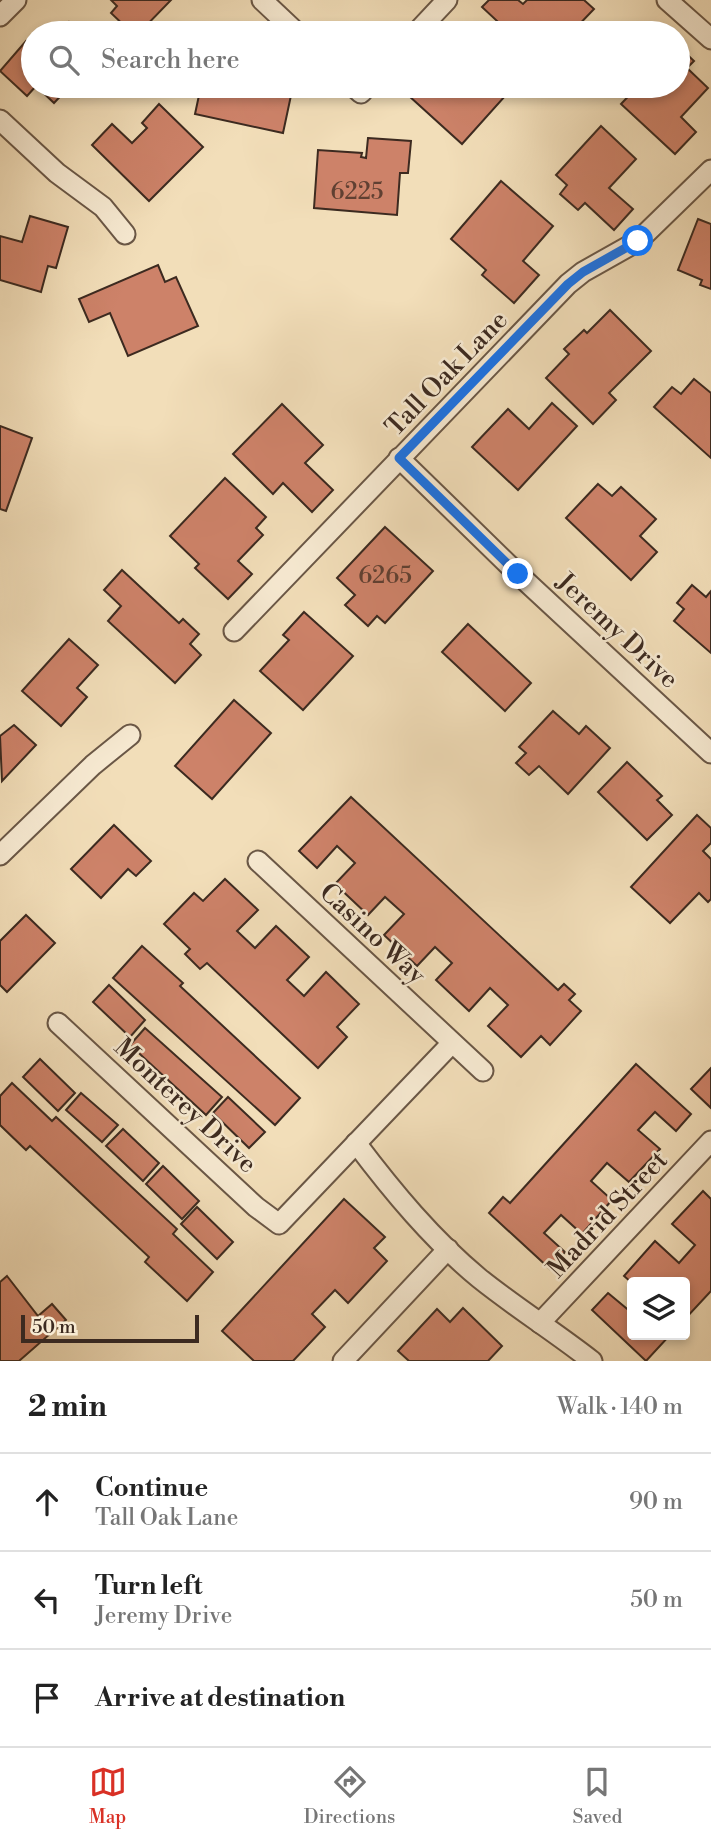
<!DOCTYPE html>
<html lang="en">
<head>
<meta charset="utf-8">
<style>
  body { margin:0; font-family:"Libre Bodoni",serif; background:#f6f6f6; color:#222 }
  .controls { position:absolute; right:21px; bottom:21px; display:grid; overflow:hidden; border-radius:7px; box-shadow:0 4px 10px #0003 }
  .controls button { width:63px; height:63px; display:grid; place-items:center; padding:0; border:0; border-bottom:2px solid #e0e0e0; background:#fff; color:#222; font:35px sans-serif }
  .scale { position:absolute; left:21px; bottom:18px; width:178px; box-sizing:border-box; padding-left:7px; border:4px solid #3c2a20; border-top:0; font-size:19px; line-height:24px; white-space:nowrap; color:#3c2a20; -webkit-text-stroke:5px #f7ead2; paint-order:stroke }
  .stop { position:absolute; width:21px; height:21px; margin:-16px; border:5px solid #1a73e8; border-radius:50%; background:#fff }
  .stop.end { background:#1a73e8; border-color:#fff; box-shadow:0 2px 7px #0008 }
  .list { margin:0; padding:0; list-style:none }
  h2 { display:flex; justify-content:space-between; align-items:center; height:91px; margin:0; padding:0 28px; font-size:30px }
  h2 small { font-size:23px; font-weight:400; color:#767676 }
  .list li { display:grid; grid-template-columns:46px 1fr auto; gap:21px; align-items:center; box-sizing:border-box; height:98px; padding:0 28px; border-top:2px solid #e0e0e0 }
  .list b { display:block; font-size:26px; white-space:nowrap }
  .list p { margin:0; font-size:23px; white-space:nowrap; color:#767676 }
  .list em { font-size:23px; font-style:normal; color:#767676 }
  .icon { flex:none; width:38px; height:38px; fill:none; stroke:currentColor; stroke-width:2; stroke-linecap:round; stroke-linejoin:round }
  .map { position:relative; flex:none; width:711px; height:1361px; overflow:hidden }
  .search { position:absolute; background:#fff; box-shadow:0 4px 10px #0003; left:21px; right:21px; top:21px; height:77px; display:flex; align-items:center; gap:18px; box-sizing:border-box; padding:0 24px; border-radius:38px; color:#767676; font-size:26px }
  .sheet { height:385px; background:#fff }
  nav { display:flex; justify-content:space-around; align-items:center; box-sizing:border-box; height:98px; border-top:2px solid #e0e0e0; background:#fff; font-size:19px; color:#767676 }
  nav a { display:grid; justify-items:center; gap:4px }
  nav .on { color:#d93025 }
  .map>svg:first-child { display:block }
  .building { fill:#cd8269; stroke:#3c2a20; stroke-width:2 }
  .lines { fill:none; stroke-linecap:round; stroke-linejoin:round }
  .street-casing { stroke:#6a5746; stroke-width:23 }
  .street { stroke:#f7ead2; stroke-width:19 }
  .route { stroke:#1a73e8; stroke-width:9 }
  .labels { text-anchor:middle; stroke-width:5; stroke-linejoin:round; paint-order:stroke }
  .number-label { font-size:23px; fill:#604032 }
  .street-label { font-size:26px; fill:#3c2a20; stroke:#f7ead2 }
</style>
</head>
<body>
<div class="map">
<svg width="711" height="1361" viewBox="0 0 711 1361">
  <rect width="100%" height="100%" fill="#f2deb9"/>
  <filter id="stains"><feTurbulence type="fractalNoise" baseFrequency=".00286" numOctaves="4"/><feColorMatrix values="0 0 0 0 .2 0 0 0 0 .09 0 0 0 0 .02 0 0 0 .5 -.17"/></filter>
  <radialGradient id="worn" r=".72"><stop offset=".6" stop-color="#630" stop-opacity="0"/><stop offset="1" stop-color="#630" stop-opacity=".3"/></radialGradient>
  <g class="building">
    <path d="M 111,0 L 171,0 L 139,33 L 132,33 L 111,13 L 117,6 Z"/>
    <path d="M 489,0 L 518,0 L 523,4 L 527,0 L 584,0 L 594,9 L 571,33 L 510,33 L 482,7 Z"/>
    <path d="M 69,22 L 81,33 L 58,33 Z"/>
    <path d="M 26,41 L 33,48 L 33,86 L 70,86 L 54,103 L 36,86 L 27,96 L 0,71 Z"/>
    <path d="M 678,46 L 694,61 L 687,68 L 708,88 L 681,117 L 696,132 L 675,154 L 621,104 L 638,86 L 678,86 Z"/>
    <path d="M 201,86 L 293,86 L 283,133 L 195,114 Z"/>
    <path d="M 398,86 L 514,86 L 462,144 Z"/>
    <path d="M 159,104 L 203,147 L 149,201 L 92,145 L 112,124 L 132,143 L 147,128 L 142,123 Z"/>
    <path d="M 601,126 L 636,159 L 609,188 L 633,209 L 614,230 L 585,203 L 578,210 L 560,194 L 567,185 L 556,175 Z"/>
    <path d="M 368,138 L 411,141 L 408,173 L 400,173 L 397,215 L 314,208 L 318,150 L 362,153 L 361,157 L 366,158 Z"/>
    <path d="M 501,181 L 553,226 L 523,261 L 539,275 L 514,303 L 482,275 L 486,270 L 451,239 Z"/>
    <path d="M 30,216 L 68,227 L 56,268 L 48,266 L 41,292 L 0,280 L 0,236 L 22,242 Z"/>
    <path d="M 698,219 L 711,224 L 711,289 L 700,285 L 702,280 L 678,270 Z"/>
    <path d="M 158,265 L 165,282 L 176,277 L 198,326 L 128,356 L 110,313 L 89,322 L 79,299 Z"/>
    <path d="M 610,310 L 651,351 L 609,393 L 616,400 L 593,424 L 546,378 L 569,354 L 564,349 L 584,330 L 587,333 Z"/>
    <path d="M 694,379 L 711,393 L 711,458 L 654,407 L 672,387 L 681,394 Z"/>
    <path d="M 552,403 L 577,426 L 518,490 L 472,447 L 508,409 L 529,429 Z"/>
    <path d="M 282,404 L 323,445 L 305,463 L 333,490 L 312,512 L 283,483 L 273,494 L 233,454 Z"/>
    <path d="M 0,426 L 32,438 L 6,511 L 0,509 Z"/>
    <path d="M 225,478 L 266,517 L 256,528 L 263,535 L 238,561 L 252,574 L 228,599 L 195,568 L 199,564 L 170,536 Z"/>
    <path d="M 598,484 L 612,496 L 621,487 L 656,519 L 640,536 L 657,552 L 631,580 L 566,518 Z"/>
    <path d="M 385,527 L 433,571 L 385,623 L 377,616 L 368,626 L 345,605 L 355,595 L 337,578 Z"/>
    <path d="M 122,570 L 179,623 L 183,619 L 199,634 L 190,644 L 201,655 L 175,683 L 108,621 L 121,606 L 104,590 Z"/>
    <path d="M 692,585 L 706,597 L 711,591 L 711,653 L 674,621 L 684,609 L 677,603 Z"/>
    <path d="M 304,612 L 353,656 L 303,710 L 260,671 L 289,640 L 283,635 Z"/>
    <path d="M 468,624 L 531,683 L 505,711 L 442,652 Z"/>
    <path d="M 69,639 L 98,665 L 77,688 L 87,697 L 61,726 L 22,691 Z"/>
    <path d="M 234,700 L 271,733 L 212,799 L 175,766 Z"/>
    <path d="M 553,711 L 579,734 L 586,726 L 610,748 L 568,794 L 539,766 L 529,775 L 516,763 L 526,753 L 519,747 Z"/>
    <path d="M 14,725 L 36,745 L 2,781 L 0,736 Z"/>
    <path d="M 627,762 L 662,796 L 657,800 L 672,815 L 647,840 L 598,792 Z"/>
    <path d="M 351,797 L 558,990 L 564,984 L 575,994 L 569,1000 L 581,1011 L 550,1045 L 541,1036 L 521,1057 L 488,1026 L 508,1005 L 490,988 L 469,1011 L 436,980 L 452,963 L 435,947 L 417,966 L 384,935 L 404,914 L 385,897 L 368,915 L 335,884 L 355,863 L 337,846 L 317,868 L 299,851 Z"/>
    <path d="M 697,815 L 711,828 L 711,843 L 703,851 L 711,859 L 711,899 L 708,902 L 699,893 L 670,923 L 631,887 Z"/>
    <path d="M 114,825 L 151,861 L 136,876 L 128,869 L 101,898 L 71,869 Z"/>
    <path d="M 225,879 L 258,910 L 237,931 L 255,948 L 276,926 L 309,957 L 287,980 L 304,996 L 326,972 L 359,1004 L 337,1027 L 347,1037 L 318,1068 L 207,963 L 200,969 L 185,954 L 190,949 L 164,924 L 194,893 L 203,901 Z"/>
    <path d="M 26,915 L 55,943 L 7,992 L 0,985 L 0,941 Z"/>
    <path d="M 142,946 L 183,983 L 180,986 L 300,1098 L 275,1125 L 113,978 Z"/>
    <path d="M 109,985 L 145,1020 L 130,1037 L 93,1002 Z"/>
    <path d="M 145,1028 L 222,1097 L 206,1115 L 130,1045 Z"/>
    <path d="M 40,1059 L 75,1093 L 58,1111 L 23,1077 Z"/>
    <path d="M 636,1064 L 691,1114 L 676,1131 L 655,1112 L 638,1130 L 660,1149 L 629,1182 L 607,1163 L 591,1181 L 612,1200 L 582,1234 L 561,1215 L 544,1233 L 565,1252 L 550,1269 L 489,1213 L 503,1197 L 510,1203 Z"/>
    <path d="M 711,1068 L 711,1108 L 691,1089 Z"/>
    <path d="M 12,1083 L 52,1121 L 56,1117 L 177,1229 L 173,1234 L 213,1272 L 187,1301 L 145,1262 L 149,1257 L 30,1146 L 26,1150 L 0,1125 L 0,1096 Z"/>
    <path d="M 81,1093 L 118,1125 L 102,1142 L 66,1110 Z"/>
    <path d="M 228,1097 L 265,1132 L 249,1148 L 213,1113 Z"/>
    <path d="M 123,1129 L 159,1163 L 143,1181 L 106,1146 Z"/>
    <path d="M 163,1166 L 199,1201 L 182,1219 L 146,1184 Z"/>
    <path d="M 703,1191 L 711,1199 L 711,1291 L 685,1319 L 685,1282 L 632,1283 L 624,1276 L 655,1241 L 679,1263 L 695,1245 L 672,1224 Z"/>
    <path d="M 344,1199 L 385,1237 L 374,1248 L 387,1261 L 348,1303 L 335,1290 L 312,1314 L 325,1327 L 293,1361 L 254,1361 L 222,1331 Z"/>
    <path d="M 197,1207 L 233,1242 L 217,1259 L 181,1224 Z"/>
    <path d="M 7,1276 L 38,1316 L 52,1304 L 66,1320 L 19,1361 L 0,1361 L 0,1282 Z"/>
    <path d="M 608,1293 L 632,1313 L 632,1335 L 670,1335 L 646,1361 L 592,1310 Z"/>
    <path d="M 463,1308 L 502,1346 L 488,1361 L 409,1361 L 398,1351 L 437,1309 L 450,1322 Z"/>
  </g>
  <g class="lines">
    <g class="street-casing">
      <g id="street">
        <path d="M 262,0 L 297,33"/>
        <path d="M 667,0 L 711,39"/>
        <path d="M 0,16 L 16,0"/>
        <path d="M 416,33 L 447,0"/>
        <path d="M 353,86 L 361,93 L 367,86"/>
        <path d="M 0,120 L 57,173 L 103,207 L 125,234"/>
        <path d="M 399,458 L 518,574 L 711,753"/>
        <path d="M 234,631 L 568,284 L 583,272 L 638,241 L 711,170"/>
        <path d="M 0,855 L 93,765 L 130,735"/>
        <path d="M 258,861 L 483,1071"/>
        <path d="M 58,1023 L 256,1207 L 279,1224 L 452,1043"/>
        <path d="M 356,1143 C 393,1192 432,1239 479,1278 C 515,1307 555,1332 592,1361"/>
        <path d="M 540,1323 L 711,1141"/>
        <path d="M 343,1361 L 448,1249"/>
      </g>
    </g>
    <use href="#street" class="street"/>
  </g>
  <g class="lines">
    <path class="route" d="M 518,574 L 399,458 L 568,284 L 583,272 L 638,241"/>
  </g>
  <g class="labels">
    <g class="number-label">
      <text x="357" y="199">6225</text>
      <text x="385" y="583">6265</text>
    </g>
    <g class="street-label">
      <text transform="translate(446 373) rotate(-46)" y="9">Tall Oak Lane</text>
      <text transform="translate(618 630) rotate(43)" y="9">Jeremy Drive</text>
      <text transform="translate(373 933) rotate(43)" y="9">Casino Way</text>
      <text transform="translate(186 1105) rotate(43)" y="9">Monterey Drive</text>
      <text transform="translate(607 1214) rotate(-47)" y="9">Madrid Street</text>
    </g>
  </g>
  <rect width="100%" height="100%" filter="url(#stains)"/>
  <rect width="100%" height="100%" fill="url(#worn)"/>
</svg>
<div class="controls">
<button><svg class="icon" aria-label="layers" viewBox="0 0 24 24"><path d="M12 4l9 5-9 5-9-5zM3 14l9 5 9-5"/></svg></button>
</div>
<div class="scale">50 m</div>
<div class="stop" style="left:638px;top:241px"></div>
<div class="stop end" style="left:518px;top:574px"></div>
<div class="search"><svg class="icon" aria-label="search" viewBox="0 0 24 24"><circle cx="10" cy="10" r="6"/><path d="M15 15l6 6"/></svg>Search here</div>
</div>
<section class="sheet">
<h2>2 min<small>Walk · 140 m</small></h2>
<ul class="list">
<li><svg class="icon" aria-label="ahead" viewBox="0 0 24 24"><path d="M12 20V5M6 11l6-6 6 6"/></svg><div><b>Continue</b><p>Tall Oak Lane</p></div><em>90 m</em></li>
<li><svg class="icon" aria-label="left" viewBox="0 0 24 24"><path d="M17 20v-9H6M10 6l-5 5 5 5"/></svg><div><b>Turn left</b><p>Jeremy Drive</p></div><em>50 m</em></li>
<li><svg class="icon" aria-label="arrive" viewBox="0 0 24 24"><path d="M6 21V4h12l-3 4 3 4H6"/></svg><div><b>Arrive at destination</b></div></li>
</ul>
</section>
<nav>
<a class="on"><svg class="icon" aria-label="map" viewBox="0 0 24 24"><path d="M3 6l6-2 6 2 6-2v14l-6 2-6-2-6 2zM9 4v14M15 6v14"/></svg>Map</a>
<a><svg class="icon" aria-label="directions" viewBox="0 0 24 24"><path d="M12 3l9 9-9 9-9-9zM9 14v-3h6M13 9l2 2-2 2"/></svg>Directions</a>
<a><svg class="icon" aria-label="saved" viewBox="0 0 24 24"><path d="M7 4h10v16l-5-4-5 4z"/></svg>Saved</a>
</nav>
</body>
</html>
